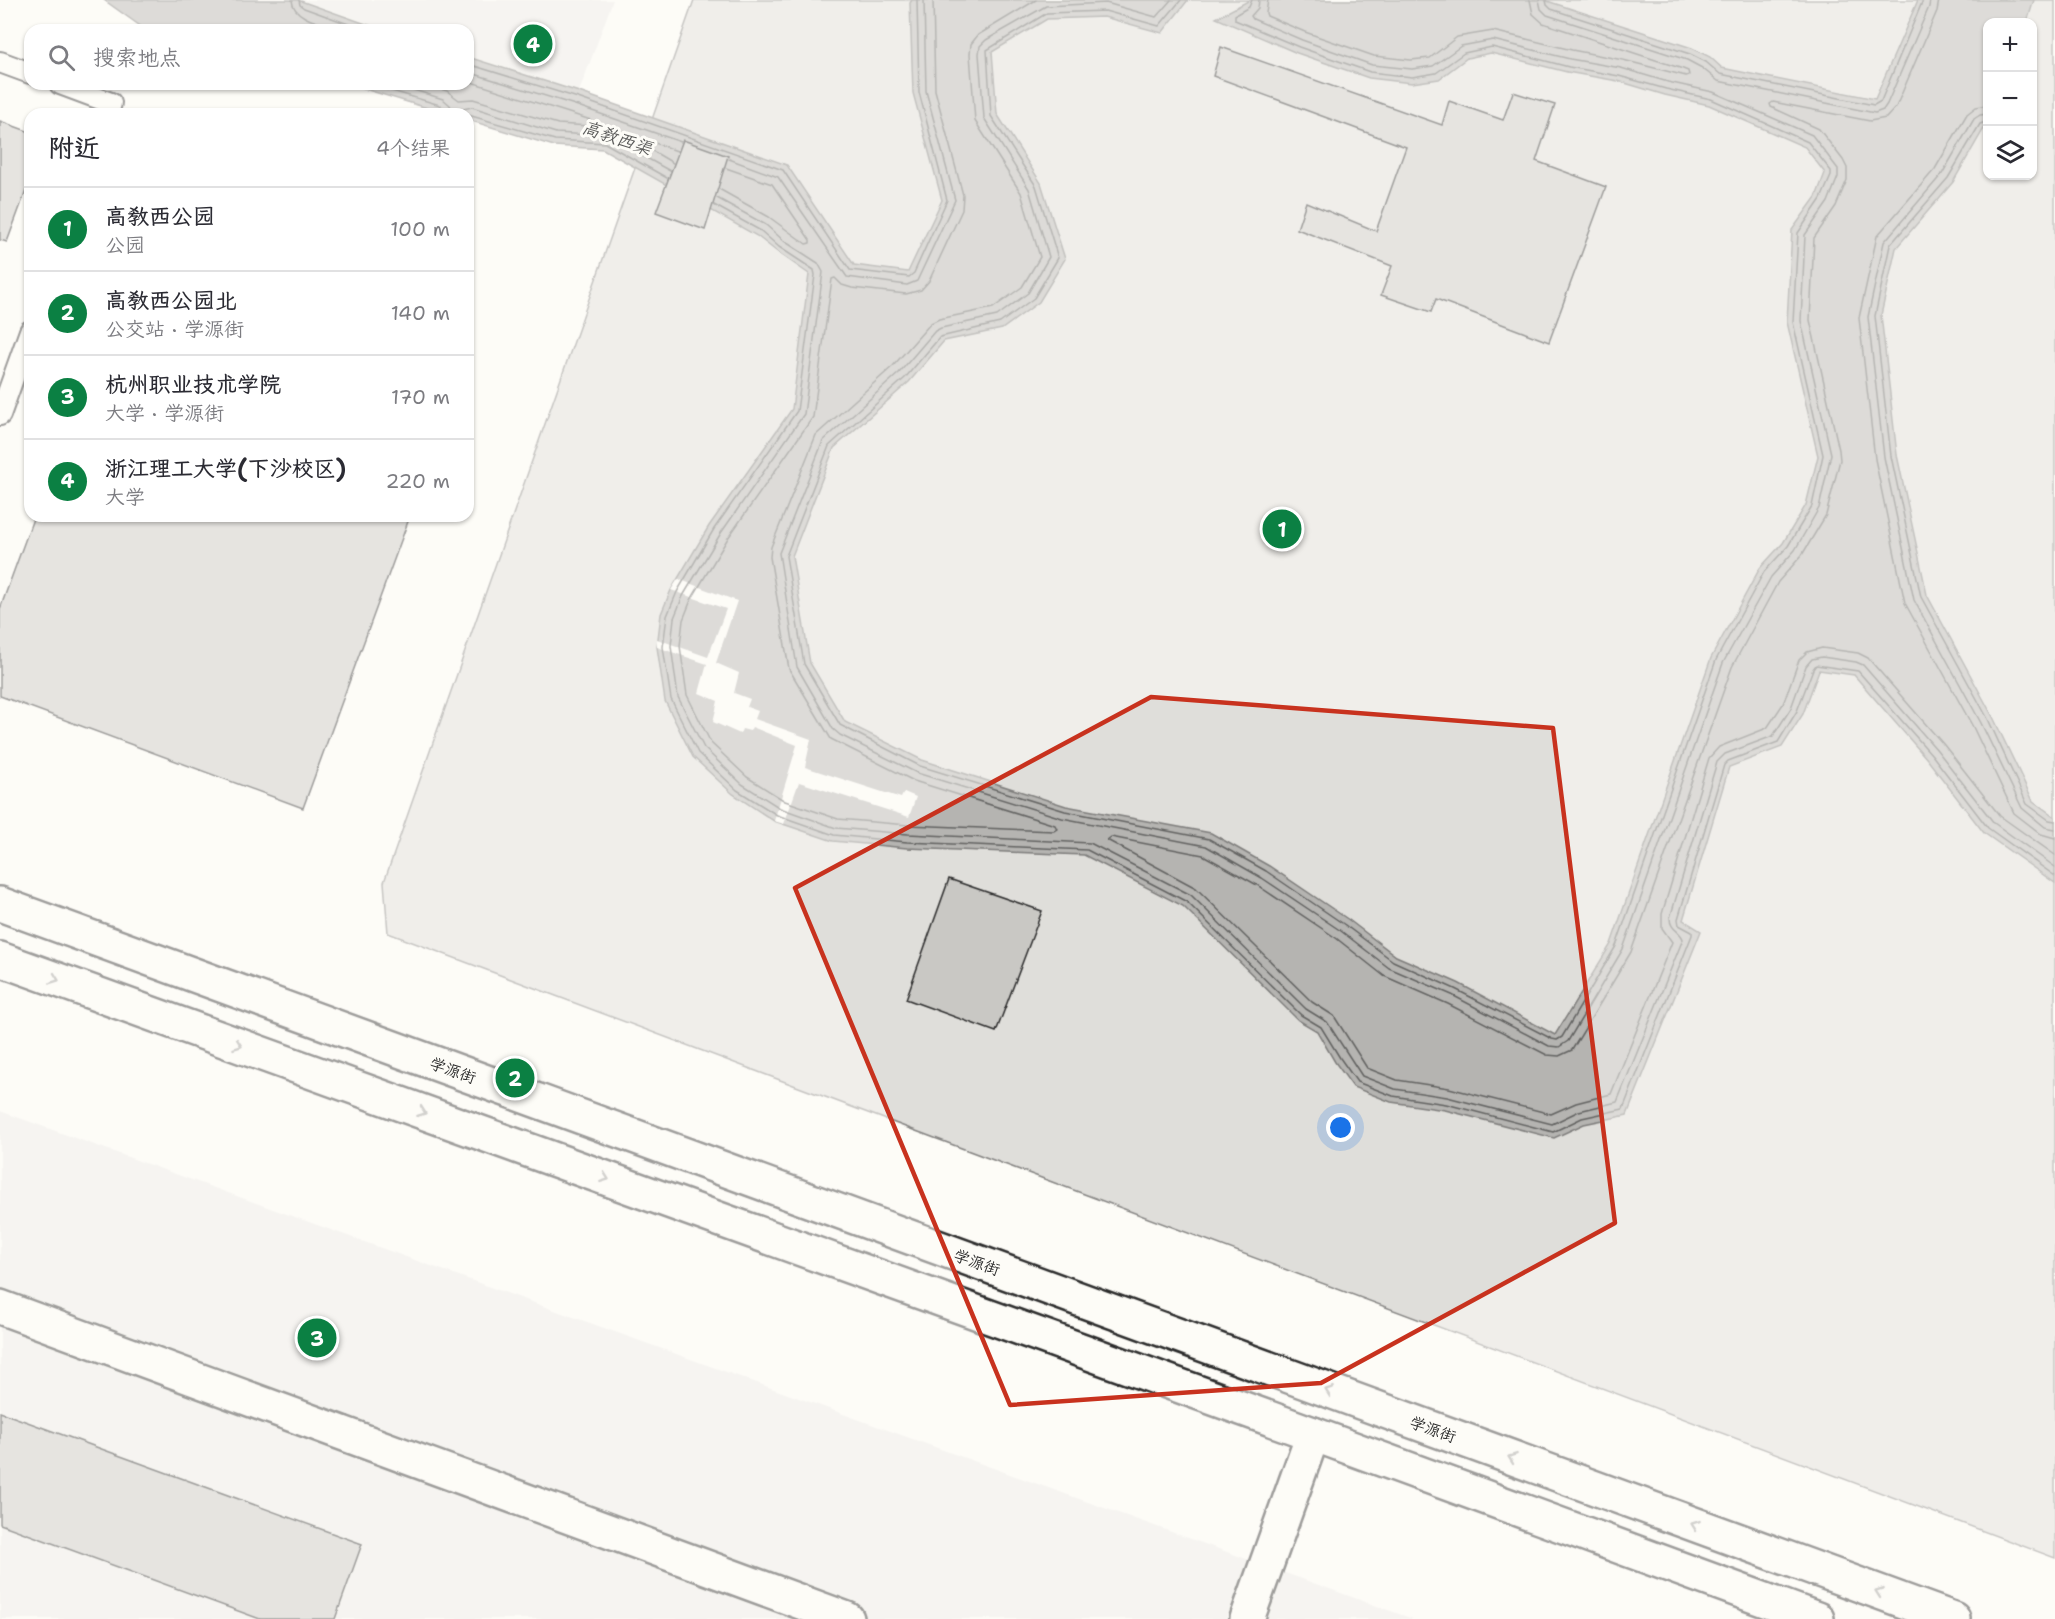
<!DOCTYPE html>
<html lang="zh">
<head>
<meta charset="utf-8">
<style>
  body { margin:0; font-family:"Shantell Sans","LXGW WenKai TC",sans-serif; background:#f7f7f7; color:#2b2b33 }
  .controls { position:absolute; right:18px; top:18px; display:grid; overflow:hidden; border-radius:12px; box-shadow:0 2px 4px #0004 }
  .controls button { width:54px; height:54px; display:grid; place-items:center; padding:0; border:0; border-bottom:2px solid #e1e1e2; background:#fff; color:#2b2b33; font:30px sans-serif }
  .you { position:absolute; left:1341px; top:1128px; width:21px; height:21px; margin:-15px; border:4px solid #fff; border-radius:50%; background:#1a73e8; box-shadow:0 0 0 9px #1a73e833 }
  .badge { display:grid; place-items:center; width:39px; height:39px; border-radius:50%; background:#0b8043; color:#fff; font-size:20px; font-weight:700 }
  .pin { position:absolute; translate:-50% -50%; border:3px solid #fff; box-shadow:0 2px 6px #0006 }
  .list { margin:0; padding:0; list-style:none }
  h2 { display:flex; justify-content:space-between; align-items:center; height:78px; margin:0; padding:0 24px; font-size:26px }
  h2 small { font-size:20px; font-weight:400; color:#7c7c81 }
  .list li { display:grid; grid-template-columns:39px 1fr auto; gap:18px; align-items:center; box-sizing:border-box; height:84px; padding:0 24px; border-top:2px solid #e1e1e2 }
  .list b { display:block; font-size:22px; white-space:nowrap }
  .list p { margin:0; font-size:20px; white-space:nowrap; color:#7c7c81 }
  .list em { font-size:20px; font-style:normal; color:#7c7c81 }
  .icon { flex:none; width:33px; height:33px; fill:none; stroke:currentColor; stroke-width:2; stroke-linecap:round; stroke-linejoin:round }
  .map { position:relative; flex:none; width:2055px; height:1619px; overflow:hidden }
  .search { position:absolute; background:#fff; box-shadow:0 2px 4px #0004; left:24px; top:24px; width:450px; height:66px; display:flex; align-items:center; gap:15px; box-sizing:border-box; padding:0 21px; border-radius:18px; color:#7c7c81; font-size:22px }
  .panel { position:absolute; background:#fff; box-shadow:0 2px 4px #0004; left:24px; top:108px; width:450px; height:414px; border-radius:18px }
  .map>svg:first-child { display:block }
  .built { fill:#edece8 }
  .green { fill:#dfdeda; stroke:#858482; stroke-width:1.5; fill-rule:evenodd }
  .water { fill:#b5b4b1; stroke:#7e7d7b; stroke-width:1.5 }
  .pier { fill:#fdfcf7 }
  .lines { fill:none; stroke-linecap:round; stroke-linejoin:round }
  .shore { stroke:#626261; stroke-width:1.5 }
  .building { fill:#c9c8c4; stroke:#2b2b2b; stroke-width:1.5 }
  .service-casing { stroke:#2b2b2b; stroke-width:24 }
  .minor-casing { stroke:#2b2b2b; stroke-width:38 }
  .secondary-casing { stroke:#2b2b2b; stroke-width:38 }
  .service { stroke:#fdfcf7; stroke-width:20 }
  .minor { stroke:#fdfcf7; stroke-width:33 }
  .secondary { stroke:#fdfcf7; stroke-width:33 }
  .oneway { stroke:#9e9e9b }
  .marked { fill:none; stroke:#c8321e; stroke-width:4.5; stroke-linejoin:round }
  .labels { text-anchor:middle; stroke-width:6; stroke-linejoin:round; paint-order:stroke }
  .street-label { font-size:16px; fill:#2b2b2b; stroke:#fdfcf7 }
  .water-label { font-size:18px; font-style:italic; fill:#5b5b5a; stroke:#fdfcf7 }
</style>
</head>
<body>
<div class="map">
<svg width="2055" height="1619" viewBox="0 0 2055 1619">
  <rect width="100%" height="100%" fill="#fdfcf7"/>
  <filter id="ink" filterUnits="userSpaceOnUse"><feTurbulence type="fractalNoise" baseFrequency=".0167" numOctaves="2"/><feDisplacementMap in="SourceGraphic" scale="12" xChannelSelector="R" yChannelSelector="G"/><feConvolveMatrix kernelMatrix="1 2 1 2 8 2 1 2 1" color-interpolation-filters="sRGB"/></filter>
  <g filter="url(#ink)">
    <g class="built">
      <path d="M 298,0 L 613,0 L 579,92 L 468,57 L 468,30 L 383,30 Z"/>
      <path d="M 0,1111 L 1266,1566 L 1413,1619 L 0,1619 Z"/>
    </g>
    <path class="green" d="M 694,0 L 2055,0 L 2055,1558 L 388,933 L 384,882 ZM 1988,22 L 2032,22 L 2032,176 L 1988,176 Z"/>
    <g class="water">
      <path d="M 104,0 L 298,0 L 383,30 L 146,30 Z"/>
      <path d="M 912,0 L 1188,0 L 1162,33 L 1104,17 L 1047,19 L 992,52 L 997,114 L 1041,183 L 1065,259 L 1039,302 L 1002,329 L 944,341 L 909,382 L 834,448 L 792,556 L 810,663 L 845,722 L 922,760 L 1066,806 L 1211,833 L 1269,866 L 1349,920 L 1396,956 L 1458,983 L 1555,1035 L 1611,944 L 1711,658 L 1760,568 L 1783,543 L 1806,505 L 1818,456 L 1787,322 L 1792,230 L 1816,197 L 1825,173 L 1805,147 L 1709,105 L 1665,95 L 1618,81 L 1567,72 L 1491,53 L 1467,58 L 1439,79 L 1412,83 L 1369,78 L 1297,53 L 1216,18 L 1250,0 L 1544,0 L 1692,48 L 1710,57 L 1722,68 L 1875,99 L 1918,0 L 2034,0 L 2027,22 L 1988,22 L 1987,123 L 1953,182 L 1896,248 L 1881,315 L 1897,455 L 1927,595 L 1993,717 L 2033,801 L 2055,817 L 2055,883 L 1984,833 L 1927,759 L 1854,675 L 1819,670 L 1803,714 L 1782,747 L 1729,767 L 1683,920 L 1701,931 L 1627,1115 L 1584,1124 L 1554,1138 L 1445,1110 L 1391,1102 L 1353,1087 L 1335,1062 L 1317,1031 L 1298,1020 L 1183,906 L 1084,855 L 907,848 L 833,841 L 774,821 L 733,794 L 693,757 L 665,701 L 657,647 L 661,614 L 671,590 L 709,526 L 792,409 L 809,274 L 776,251 L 757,236 L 603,149 L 554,146 L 468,120 L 468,114 L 447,114 L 348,84 L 468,84 L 468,57 L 579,92 L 787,165 L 854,265 L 908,272 L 942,200 L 913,93 L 910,3 Z"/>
    </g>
    <path class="pier" d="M 678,579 L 737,601 L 716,663 L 739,673 L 734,693 L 750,699 L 747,707 L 758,711 L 755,719 L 811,739 L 805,767 L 901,798 L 904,792 L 916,797 L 909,817 L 799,782 L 784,824 L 774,821 L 797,745 L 752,727 L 750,731 L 742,729 L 740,734 L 713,722 L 718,701 L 699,693 L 707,664 L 657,647 L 657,639 L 708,657 L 726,609 L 671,590 Z"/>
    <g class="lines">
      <g class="shore">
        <path d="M 292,0 C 293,20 326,24 342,30"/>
        <path d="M 299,0 L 300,5 L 304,8 L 365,30"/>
        <path d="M 933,0 L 935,90 L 963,195 L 962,210 L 929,281 L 921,290 L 906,294 L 852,288 L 842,285 L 835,278 L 832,279 L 813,417 L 728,538 L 691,600 L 683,620 L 680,646 L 687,695 L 711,743 L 747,777 L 785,801 L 838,819 L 908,825 L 1054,831 L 1057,829 L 1055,825 L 914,781 L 831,739 L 789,669 L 770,557 L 771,547 L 816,435 L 893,366 L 931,323 L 939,319 L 993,308 L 1022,287 L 1040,257 L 1021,193 L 975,121 L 970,54 L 971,44 L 978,35 L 1036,0"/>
        <path d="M 1171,0 L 1156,17 L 1106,3 L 1046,6 L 986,40 L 980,46 L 979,54 L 984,118 L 1029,189 L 1049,257 L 1028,293 L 997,316 L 941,328 L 935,331 L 899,373 L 823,441 L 779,553 L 797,667 L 833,729 L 840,735 L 917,773 L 1062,818 L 1206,846 L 1262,878 L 1341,931 L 1389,968 L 1452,995 L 1549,1046 L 1559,1047 L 1568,1041 L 1623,949 L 1723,663 L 1771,577 L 1795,550 L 1819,508 L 1831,454 L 1801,321 L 1805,235 L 1828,202 L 1838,177 L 1838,169 L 1812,135 L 1713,92 L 1668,82 L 1621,68 L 1570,59 L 1493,40 L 1461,46 L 1433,66 L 1412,69 L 1372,65 L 1302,40 L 1253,19 L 1251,16 L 1258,8 L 1259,0"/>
        <path d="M 1181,0 L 1159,26 L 1105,11 L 1047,13 L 987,50 L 991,116 L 1036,186 L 1058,258 L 1034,298 L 1000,323 L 940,337 L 905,378 L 829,446 L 786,556 L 804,664 L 840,725 L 920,766 L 1065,811 L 1209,839 L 1266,871 L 1345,925 L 1393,961 L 1455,989 L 1552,1039 L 1557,1040 L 1562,1037 L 1616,946 L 1716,660 L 1764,572 L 1788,546 L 1812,506 L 1823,455 L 1793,322 L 1798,233 L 1821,199 L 1831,176 L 1831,171 L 1808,142 L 1711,99 L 1666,89 L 1619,76 L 1569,67 L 1492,47 L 1464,53 L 1436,73 L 1412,77 L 1370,72 L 1299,47 L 1235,20 L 1235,15 L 1249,7 L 1252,0"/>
        <path d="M 1268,0 L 1266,13 L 1267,16 L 1305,32 L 1374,56 L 1411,60 L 1430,58 L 1457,37 L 1493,31 L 1572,50 L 1623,60 L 1686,76 L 1689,75 L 1688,71 L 1683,69 L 1543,23 L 1533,14 L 1530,0"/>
        <path d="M 1539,0 L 1541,9 L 1547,15 L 1687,60 L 1702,68 L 1718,81 L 1875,113 L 1883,110 L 1887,104 L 1929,7 L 1930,0"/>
        <path d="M 1546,0 L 1547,5 L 1551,9 L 1690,54 L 1706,62 L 1720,74 L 1874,105 L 1881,101 L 1923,0"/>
        <path d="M 1939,0 L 1937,11 L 1896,107 L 1886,118 L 1870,121 L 1773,102 L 1770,104 L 1771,107 L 1819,129 L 1843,160 L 1847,168 L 1847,180 L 1836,206 L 1814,238 L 1810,320 L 1839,450 L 1840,460 L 1826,515 L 1802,555 L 1778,582 L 1732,667 L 1631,952 L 1572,1050 L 1559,1056 L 1547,1055 L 1448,1004 L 1384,976 L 1336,938 L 1257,885 L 1203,855 L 1111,837 L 1107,840 L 1196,888 L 1312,1002 L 1334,1016 L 1367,1068 L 1397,1080 L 1449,1088 L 1551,1114 L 1576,1103 L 1611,1094 L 1672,942 L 1662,928 L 1662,914 L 1709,758 L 1719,747 L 1767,728 L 1783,704 L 1799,660 L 1807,652 L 1822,648 L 1858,653 L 1868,658 L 1944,745 L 2000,816 L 2055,855"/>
        <path d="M 468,64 L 578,98 L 783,170 L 850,270 L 909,277 L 914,273 L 947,200 L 919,92 L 917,0"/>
        <path d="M 468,72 L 575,105 L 681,142"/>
        <path d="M 368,84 L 440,105 L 443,109 L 444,114"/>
        <path d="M 394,84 L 443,99 L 450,105 L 453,114"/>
        <path d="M 426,84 L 447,91 L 459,100 L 473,99 L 558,124 L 589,126 L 592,124 L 591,120 L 468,81"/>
        <path d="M 1988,105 L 1976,107 L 1967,114 L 1935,169 L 1877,236 L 1859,318 L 1875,459 L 1905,603 L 1973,727 L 2014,813 L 2041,834 L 2055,838"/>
        <path d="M 457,114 L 463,109 L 472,107 L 556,133 L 607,136 L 670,171"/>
        <path d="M 1988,114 L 1980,115 L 1974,119 L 1942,174 L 1884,242 L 1868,317 L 1884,457 L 1914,600 L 1981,723 L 2022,808 L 2045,827 L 2055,829"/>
        <path d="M 468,115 L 555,140 L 605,143 L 667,178"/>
        <path d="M 1988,121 L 1980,124 L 1948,178 L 1890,245 L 1875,316 L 1891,456 L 1921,597 L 1988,719 L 2027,804 L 2049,820 L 2055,821"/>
        <path d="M 729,159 L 778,177 L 847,277 L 907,285 L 917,281 L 955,200 L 926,91 L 924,0"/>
        <path d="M 673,163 L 639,143 L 638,140 L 641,138 L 677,151"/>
        <path d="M 719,189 L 769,217 L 806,244 L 810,243 L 810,240 L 772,184 L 726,168"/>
        <path d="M 717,198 L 766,225 L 784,241 L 818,263 L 823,272 L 804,414 L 721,533 L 683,596 L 674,618 L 671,646 L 678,697 L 704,748 L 742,784 L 780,808 L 836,828 L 908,834 L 1090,843 L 1191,895 L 1306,1009 L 1327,1022 L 1362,1076 L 1395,1089 L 1447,1097 L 1552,1124 L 1579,1111 L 1617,1102 L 1683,939 C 1680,930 1670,930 1670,918 L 1717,762 L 1725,754 L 1773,736 L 1791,708 L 1806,666 L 1812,659 L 1822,657 L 1856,662 L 1863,665 L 1937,750 L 1994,823 L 2055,867"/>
        <path d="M 714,205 L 761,231 L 779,247 L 814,270 L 815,275 L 797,411 L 714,529 L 677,592 L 667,616 L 663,647 L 671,699 L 698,753 L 737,790 L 777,815 L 834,835 L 907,842 L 1087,850 L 1187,902 L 1301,1015 L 1321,1027 L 1340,1058 L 1357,1082 L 1393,1096 L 1446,1104 L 1553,1132 L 1582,1118 L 1623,1109 L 1692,935 L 1692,932 L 1679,925 L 1678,919 L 1724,765 L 1728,761 L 1778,742 L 1797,711 L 1813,669 L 1816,665 L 1858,671 L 1932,755 L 1988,828 L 2055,876"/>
      </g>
    </g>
    <g class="building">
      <path d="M 1221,47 L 1442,125 L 1449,101 L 1503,120 L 1513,92 L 1555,105 L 1536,161 L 1606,187 L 1549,342 L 1436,299 L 1431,312 L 1381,295 L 1392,266 L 1297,229 L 1306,202 L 1376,231 L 1406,147 L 1213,76 Z"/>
      <path d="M 0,121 L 30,132 L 30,180 L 7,242 L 0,240 Z"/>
      <path d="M 683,140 L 728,156 L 705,230 L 656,212 Z"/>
      <path d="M 34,516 L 410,516 L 303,808 L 0,696 L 0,609 Z"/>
      <path d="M 949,879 L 1042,911 L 996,1032 L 906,999 Z"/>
      <path d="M 0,1412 L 362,1544 L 335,1619 L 260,1619 L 0,1524 Z"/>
    </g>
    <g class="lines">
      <g class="service-casing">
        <g id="service">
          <path d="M 0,62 L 30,73"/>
          <path d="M 60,84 L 111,103 L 108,114"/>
          <path d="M 0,415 L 30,331"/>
        </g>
      </g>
      <g class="minor-casing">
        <g id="minor">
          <path d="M 0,1307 L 847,1619"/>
          <path d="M 1247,1619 L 1313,1434"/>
        </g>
      </g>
      <g class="secondary-casing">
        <g id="secondary">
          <path d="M 0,904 L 1953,1619"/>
          <path d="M 0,959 L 1313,1434 L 1817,1619"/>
        </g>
      </g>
      <use href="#service" class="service"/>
      <use href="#minor" class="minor"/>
      <use href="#secondary" class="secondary"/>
    </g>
    <defs><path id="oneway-chevron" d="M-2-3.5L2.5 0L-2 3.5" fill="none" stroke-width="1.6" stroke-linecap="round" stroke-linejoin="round" transform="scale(1.5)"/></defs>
    <g class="oneway">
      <use href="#oneway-chevron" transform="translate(55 979) rotate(20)"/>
      <use href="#oneway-chevron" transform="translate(238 1045) rotate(20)"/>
      <use href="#oneway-chevron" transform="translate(422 1112) rotate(20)"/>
      <use href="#oneway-chevron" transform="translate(605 1178) rotate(20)"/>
      <use href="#oneway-chevron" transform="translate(1329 1391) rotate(-160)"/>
      <use href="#oneway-chevron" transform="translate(1512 1458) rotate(-160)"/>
      <use href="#oneway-chevron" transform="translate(1695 1525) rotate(-160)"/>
      <use href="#oneway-chevron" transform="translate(1879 1592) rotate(-160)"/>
    </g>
  </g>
  <path d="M0 0H2055V1619H0ZM 1151,697 L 1553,728 L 1615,1223 L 1321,1383 L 1010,1405 L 795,888 Z" fill="#fdfcf7" fill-opacity=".55" fill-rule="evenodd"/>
  <path class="marked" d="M 1151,697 L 1553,728 L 1615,1223 L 1321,1383 L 1010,1405 L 795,888 Z"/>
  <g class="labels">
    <g class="street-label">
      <text transform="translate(453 1070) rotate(20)" y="6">学源街</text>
      <text transform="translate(977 1262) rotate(20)" y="6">学源街</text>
      <text transform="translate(1433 1429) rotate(20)" y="6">学源街</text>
    </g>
    <g class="water-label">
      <text transform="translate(617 138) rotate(19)" y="6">高教西渠</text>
    </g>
  </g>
</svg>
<div class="controls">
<button>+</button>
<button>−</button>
<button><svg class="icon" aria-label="layers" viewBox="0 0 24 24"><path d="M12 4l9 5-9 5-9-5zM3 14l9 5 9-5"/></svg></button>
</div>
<div class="you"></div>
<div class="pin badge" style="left:1282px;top:529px">1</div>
<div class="pin badge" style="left:515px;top:1078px">2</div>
<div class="pin badge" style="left:317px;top:1338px">3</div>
<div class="pin badge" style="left:533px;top:44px">4</div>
<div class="search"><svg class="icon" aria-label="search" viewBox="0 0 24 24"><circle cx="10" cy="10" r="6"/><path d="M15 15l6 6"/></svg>搜索地点</div>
<section class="panel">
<h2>附近<small>4个结果</small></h2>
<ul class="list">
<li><span class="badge">1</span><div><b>高教西公园</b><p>公园</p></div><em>100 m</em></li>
<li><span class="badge">2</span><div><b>高教西公园北</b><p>公交站 · 学源街</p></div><em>140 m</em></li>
<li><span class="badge">3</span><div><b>杭州职业技术学院</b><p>大学 · 学源街</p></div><em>170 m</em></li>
<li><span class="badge">4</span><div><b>浙江理工大学(下沙校区)</b><p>大学</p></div><em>220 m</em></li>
</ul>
</section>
</div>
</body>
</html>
